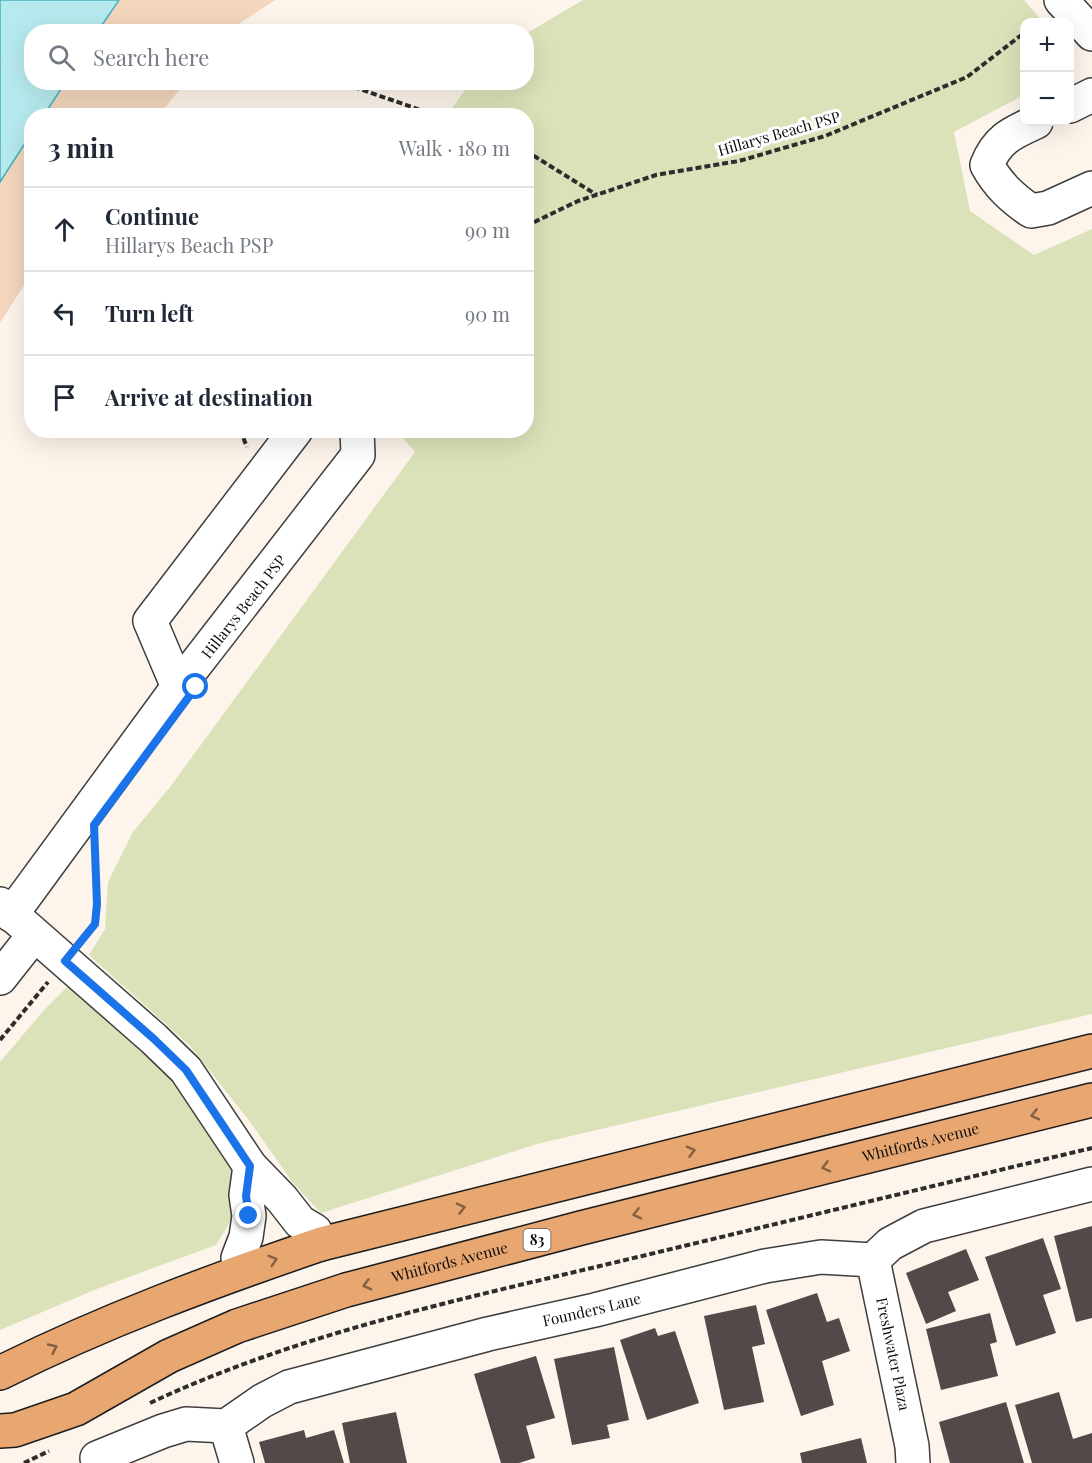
<!DOCTYPE html>
<html lang="en">
<head>
<meta charset="utf-8">
<style>
  body { margin:0; font-family:"Playfair Display",serif; background:#f2f2f3; color:#1f2937 }
  .controls { position:absolute; right:18px; top:18px; display:grid; overflow:hidden; border-radius:12px; box-shadow:0 6px 24px #0002 }
  .controls button { width:54px; height:54px; display:grid; place-items:center; padding:0; border:0; border-bottom:2px solid #e0e1e3; background:#fff; color:#1f2937; font:30px sans-serif }
  .stop { position:absolute; width:18px; height:18px; margin:-14px; border:4px solid #1a73e8; border-radius:50%; background:#fff }
  .stop.end { background:#1a73e8; border-color:#fff; box-shadow:0 2px 6px #0008 }
  .list { margin:0; padding:0; list-style:none }
  h2 { display:flex; justify-content:space-between; align-items:center; height:78px; margin:0; padding:0 24px; font-size:26px }
  h2 small { font-size:20px; font-weight:400; color:#747a83 }
  .list li { display:grid; grid-template-columns:39px 1fr auto; gap:18px; align-items:center; box-sizing:border-box; height:84px; padding:0 24px; border-top:2px solid #e0e1e3 }
  .list b { display:block; font-size:22px; white-space:nowrap }
  .list p { margin:0; font-size:20px; white-space:nowrap; color:#747a83 }
  .list em { font-size:20px; font-style:normal; color:#747a83 }
  .icon { flex:none; width:33px; height:33px; fill:none; stroke:currentColor; stroke-width:2; stroke-linecap:round; stroke-linejoin:round }
  .map { position:relative; flex:none; width:1092px; height:1463px; overflow:hidden }
  .search { position:absolute; background:#fff; box-shadow:0 6px 24px #0002; left:24px; top:24px; width:510px; height:66px; display:flex; align-items:center; gap:15px; box-sizing:border-box; padding:0 21px; border-radius:24px; color:#747a83; font-size:22px }
  .panel { position:absolute; background:#fff; box-shadow:0 6px 24px #0002; left:24px; top:108px; width:510px; height:330px; border-radius:24px }
  .map>svg:first-child { display:block }
  .green { fill:#dbe2b9 }
  .sand { fill:#f3d6bd }
  .water { fill:#b6eaee; stroke:#45b1bc; stroke-width:1.5 }
  .building { fill:#524949 }
  .lines { fill:none; stroke-linecap:round; stroke-linejoin:round }
  .minor-casing { stroke:#3e3e3e; stroke-width:36 }
  .major-casing { stroke:#1c1c1c; stroke-width:36 }
  .path { stroke:#2d2d2d; stroke-width:4; stroke-dasharray:6 3; stroke-linecap:butt }
  .minor { stroke:#fff; stroke-width:33 }
  .major { stroke:#e8a670; stroke-width:33 }
  .oneway { stroke:#856043 }
  .route { stroke:#1a73e8; stroke-width:8 }
  .labels { text-anchor:middle; stroke-width:6; stroke-linejoin:round; paint-order:stroke }
  .shield { fill:#fff; stroke:#545454; stroke-width:1.5 }
  .shield-label { font-size:14px; font-weight:bold; fill:#0b0b0b }
  .street-label { font-size:15px; fill:#0b0b0b; stroke:#fff }
</style>
</head>
<body>
<div class="map">
<svg width="1092" height="1463" viewBox="0 0 1092 1463">
  <rect width="100%" height="100%" fill="#fdf4eb"/>
  <g class="green">
    <path d="M 583,0 L 1024,0 L 1043,22 L 1024,22 L 1024,95 L 954,132 L 970,211 L 1034,255 L 1092,229 L 1092,1014 L 537,1144 L 321,1213 L 293,1183 L 248,1119 L 190,1046 L 89,955 L 105,929 L 108,882 L 133,832 L 170,787 L 415,452 L 397,431 L 526,430 L 526,116 L 447,115 L 470,83 L 526,82 L 527,33 Z"/>
    <path d="M 69,985 L 185,1086 L 232,1157 L 235,1213 L 216,1245 L 99,1288 L 0,1330 L 0,1062 L 45,1009 Z"/>
  </g>
  <g class="sand">
    <path d="M 119,0 L 275,0 L 228,31 L 98,31 Z"/>
    <path d="M 65,83 L 185,83 L 159,115 L 44,116 Z"/>
    <path d="M 31,134 L 31,274 L 0,323 L 0,182 Z"/>
  </g>
  <path class="water" d="M 0,0 L 119,0 L 98,31 L 32,32 L 32,82 L 65,83 L 44,115 L 32,116 L 31,134 L 0,182 Z"/>
  <g class="building">
    <path d="M 1092,1226 L 1092,1318 L 1076,1322 L 1054,1236 Z"/>
    <path d="M 1043,1238 L 1061,1289 L 1043,1295 L 1056,1333 L 1016,1346 L 985,1257 Z"/>
    <path d="M 966,1249 L 979,1280 L 948,1292 L 956,1311 L 926,1324 L 906,1273 Z"/>
    <path d="M 817,1293 L 827,1322 L 839,1318 L 850,1351 L 822,1361 L 834,1405 L 801,1416 L 766,1310 Z"/>
    <path d="M 756,1305 L 765,1344 L 752,1347 L 764,1402 L 724,1410 L 704,1316 Z"/>
    <path d="M 990,1313 L 997,1342 L 990,1344 L 998,1376 L 941,1390 L 926,1329 Z"/>
    <path d="M 655,1328 L 658,1336 L 675,1331 L 699,1403 L 647,1420 L 620,1340 Z"/>
    <path d="M 614,1347 L 629,1420 L 607,1425 L 610,1438 L 572,1445 L 554,1359 Z"/>
    <path d="M 536,1356 L 555,1418 L 526,1426 L 535,1458 L 519,1463 L 501,1463 L 474,1374 Z"/>
    <path d="M 1059,1392 L 1073,1439 L 1092,1433 L 1092,1463 L 1032,1463 L 1015,1405 Z"/>
    <path d="M 1006,1402 L 1024,1463 L 950,1463 L 939,1422 Z"/>
    <path d="M 396,1412 L 407,1463 L 350,1463 L 342,1423 Z"/>
    <path d="M 304,1430 L 306,1438 L 334,1430 L 344,1463 L 265,1463 L 259,1442 Z"/>
    <path d="M 861,1438 L 867,1463 L 802,1463 L 800,1453 Z"/>
  </g>
  <g class="lines">
    <g class="minor-casing">
      <g id="minor">
        <path d="M 1061,0 L 1092,34"/>
        <path d="M 1070,106 L 1092,95"/>
        <path d="M 1036,122 C 1012,133 997,139 987,165 C 998,185 1012,198 1031,211 L 1048,208 L 1092,188"/>
        <path d="M 178,687 L 150,621 L 296,430"/>
        <path d="M 0,904 L 154,1039 L 186,1070 L 250,1166 L 282,1199 L 300,1222 L 315,1231 L 321,1244"/>
        <path d="M 11,915 L 178,687 L 358,455 L 357,430"/>
        <path d="M 0,978 L 34,935"/>
        <path id="s1" d="M 873,1260 L 912,1446 L 913,1463"/>
        <path d="M 242,1270 L 238,1258 L 246,1237 L 249,1216 L 246,1195 L 250,1166"/>
        <path d="M 226,1426 L 237,1463"/>
        <path id="s2" d="M 97,1458 L 163,1431 L 186,1424 L 226,1426 L 262,1401 L 289,1387 L 488,1334 L 595,1310 L 765,1266 L 821,1257 L 873,1260 L 890,1244 L 924,1226 L 1092,1184"/>
      </g>
    </g>
    <g class="major-casing">
      <g id="major">
        <path d="M 0,1373 C 104,1321 212,1281 321,1244 L 1092,1051"/>
        <path id="s3" d="M 0,1431 L 15,1430 L 76,1409 L 169,1356 L 237,1326 L 346,1290 L 581,1228 L 1092,1100"/>
      </g>
    </g>
    <g class="path">
      <path d="M 354,87 L 438,116"/>
      <path d="M 526,151 L 597,195"/>
      <path d="M 526,226 L 578,201 L 656,175 L 739,161 L 825,136 L 967,77 L 1024,33"/>
      <path d="M 240,430 L 247,447"/>
      <path d="M 83,939 L 95,924 L 97,904 L 95,849"/>
      <path d="M 0,1040 L 48,982"/>
      <path d="M 150,1403 C 293,1336 448,1302 600,1266 C 764,1227 928,1187 1092,1148"/>
      <path d="M 24,1463 L 49,1451"/>
    </g>
    <use href="#minor" class="minor"/>
    <use href="#major" class="major"/>
  </g>
  <defs><path id="oneway-chevron" d="M-2-3.5L2.5 0L-2 3.5" fill="none" stroke-width="1.6" stroke-linecap="round" stroke-linejoin="round" transform="scale(1.5)"/></defs>
  <g class="oneway">
    <use href="#oneway-chevron" transform="translate(1035 1115) rotate(166)"/>
    <use href="#oneway-chevron" transform="translate(691 1151) rotate(-14)"/>
    <use href="#oneway-chevron" transform="translate(826 1167) rotate(166)"/>
    <use href="#oneway-chevron" transform="translate(461 1208) rotate(-14)"/>
    <use href="#oneway-chevron" transform="translate(637 1214) rotate(166)"/>
    <use href="#oneway-chevron" transform="translate(273 1260) rotate(-18)"/>
    <use href="#oneway-chevron" transform="translate(367 1285) rotate(165)"/>
    <use href="#oneway-chevron" transform="translate(53 1348) rotate(-25)"/>
  </g>
  <g class="lines">
    <path class="route" d="M 196,687 L 94,825 L 97,904 L 95,924 L 65,961 L 154,1039 L 186,1070 L 250,1166 L 246,1196 L 249,1216"/>
  </g>
  <g class="labels">
    <rect class="shield" x="523.5" y="1229" width="27" height="22" rx="4.5"/>
    <g class="shield-label">
      <text x="537" y="1245">83</text>
    </g>
    <g class="street-label">
      <text transform="translate(779 134) rotate(-16)" y="5">Hillarys Beach PSP</text>
      <text transform="translate(244 607) rotate(-52)" y="5">Hillarys Beach PSP</text>
      <text dy="5" stroke="none"><textPath href="#s3" startOffset="969">Whitfords Avenue</textPath></text>
      <text dy="5" stroke="none"><textPath href="#s3" startOffset="483">Whitfords Avenue</textPath></text>
      <text dy="5" stroke="none"><textPath href="#s2" startOffset="522">Founders Lane</textPath></text>
      <text dy="5" stroke="none"><textPath href="#s1" startOffset="96">Freshwater Plaza</textPath></text>
    </g>
  </g>
</svg>
<div class="controls">
<button>+</button>
<button>−</button>
</div>
<div class="stop" style="left:196px;top:687px"></div>
<div class="stop end" style="left:249px;top:1216px"></div>
<div class="search"><svg class="icon" aria-label="search" viewBox="0 0 24 24"><circle cx="10" cy="10" r="6"/><path d="M15 15l6 6"/></svg>Search here</div>
<section class="panel">
<h2>3 min<small>Walk · 180 m</small></h2>
<ul class="list">
<li><svg class="icon" aria-label="ahead" viewBox="0 0 24 24"><path d="M12 20V5M6 11l6-6 6 6"/></svg><div><b>Continue</b><p>Hillarys Beach PSP</p></div><em>90 m</em></li>
<li><svg class="icon" aria-label="left" viewBox="0 0 24 24"><path d="M17 20v-9H6M10 6l-5 5 5 5"/></svg><div><b>Turn left</b></div><em>90 m</em></li>
<li><svg class="icon" aria-label="arrive" viewBox="0 0 24 24"><path d="M6 21V4h12l-3 4 3 4H6"/></svg><div><b>Arrive at destination</b></div></li>
</ul>
</section>
</div>
</body>
</html>
